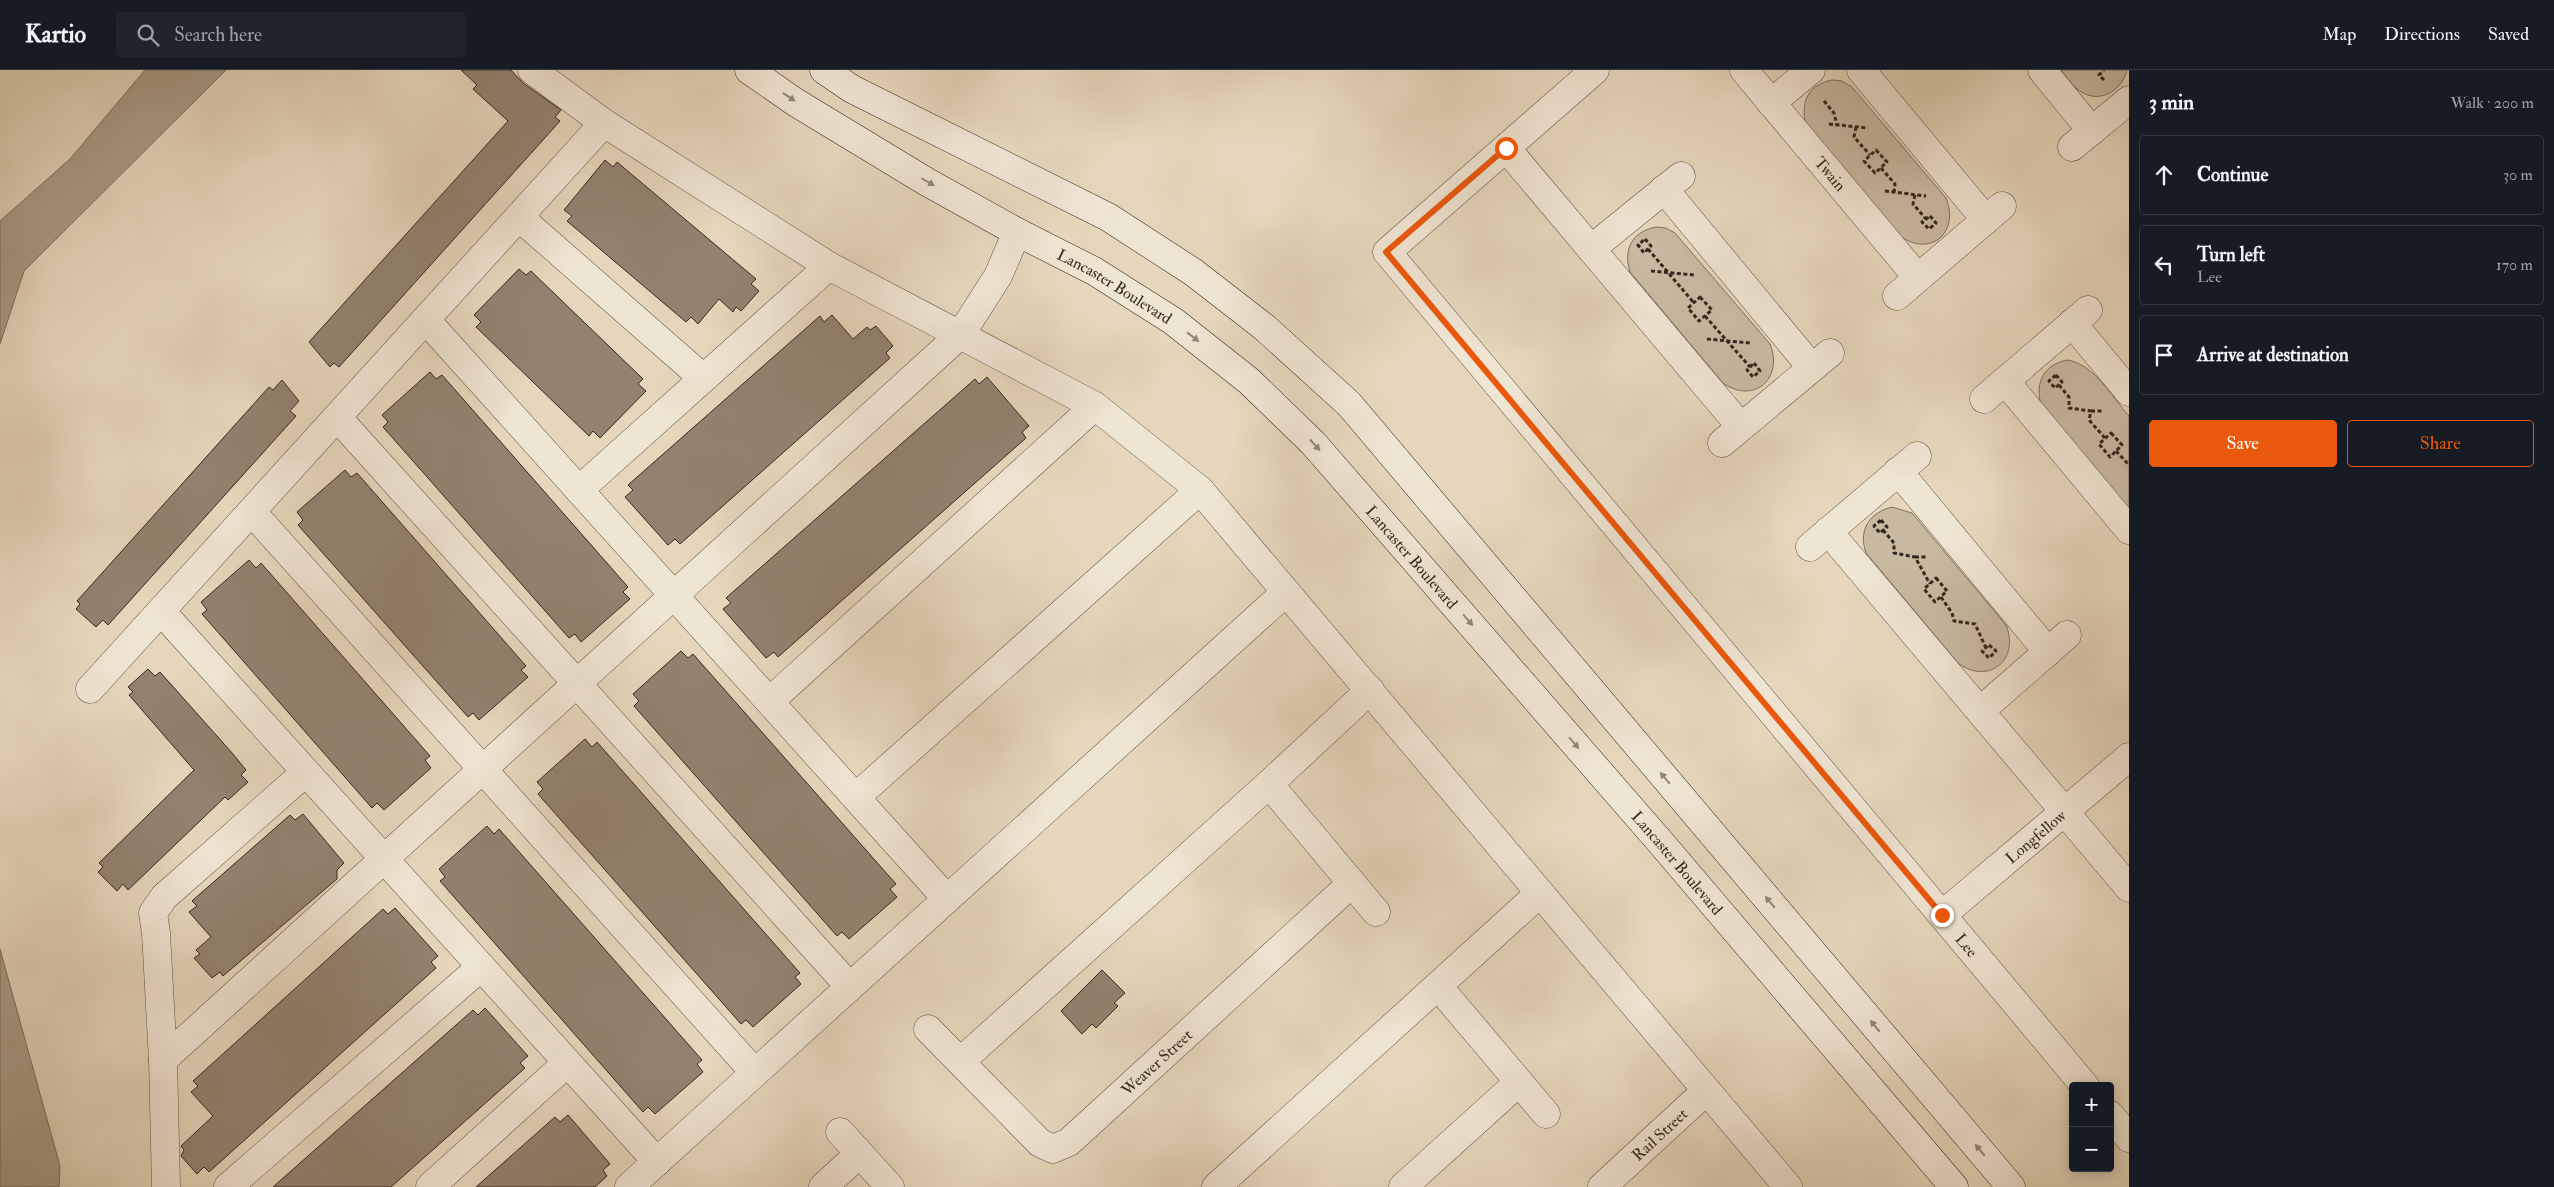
<!DOCTYPE html>
<html lang="en">
<head>
<meta charset="utf-8">
<style>
  body { margin:0; font-family:"IM FELL Double Pica",serif; background:#20242c; color:#f1f3f6 }
  .controls { position:absolute; right:15px; bottom:15px; display:grid; overflow:hidden; border-radius:5px; box-shadow:0 2px 12px #0003 }
  .controls button { width:45px; height:45px; display:grid; place-items:center; padding:0; border:0; border-bottom:1px solid #363941; background:#171b24; color:#f1f3f6; font:25px sans-serif }
  .stop { position:absolute; width:15px; height:15px; margin:-11px; border:4px solid #ea580c; border-radius:50%; background:#fff }
  .stop.end { background:#ea580c; border-color:#fff; box-shadow:0 1px 5px #0008 }
  .list { margin:0; padding:0; list-style:none }
  h2 { display:flex; justify-content:space-between; align-items:center; height:65px; margin:0; padding:0 20px; font-size:21px }
  h2 small { font-size:16px; font-weight:400; color:#9ea1a6 }
  .list li { display:grid; grid-template-columns:32px 1fr auto; gap:15px; align-items:center; box-sizing:border-box; height:80px; margin:0 10px 10px; padding:0 10px; border:1px solid #363941; border-radius:5px }
  .list b { display:block; font-size:19px; white-space:nowrap }
  .list p { margin:0; font-size:16px; white-space:nowrap; color:#9ea1a6 }
  .list em { font-size:16px; font-style:normal; color:#9ea1a6 }
  .actions { display:flex; gap:10px; padding:15px 20px }
  .actions a { flex:1; padding:11px 0; border:1px solid #ea580c; border-radius:5px; text-align:center; font-size:18px; color:#ea580c }
  .actions .main { background:#ea580c; color:#fff }
  .icon { flex:none; width:28px; height:28px; fill:none; stroke:currentColor; stroke-width:2; stroke-linecap:round; stroke-linejoin:round }
  .map { position:relative; flex:none; width:2129px; height:1117px; overflow:hidden }
  header { display:flex; align-items:center; gap:30px; box-sizing:border-box; height:70px; padding:0 25px; background:#171b24; border-bottom:1px solid #363941 }
  header strong { font-size:24px }
  nav { display:flex; gap:28px; margin-inline-start:auto; font-size:18px }
  .search { width:350px; height:45px; background:#20242c; display:flex; align-items:center; gap:12px; box-sizing:border-box; padding:0 18px; border-radius:5px; color:#9ea1a6; font-size:19px }
  main { display:flex }
  aside { flex:1; background:#171b24 }
  .map>svg:first-child { display:block }
  .green { fill:#c8b9a1; stroke:#7e7060 }
  .water { fill:#a99c86; stroke:#7a6e5c }
  .building { fill:#918370; stroke:#34281e }
  .lines { fill:none; stroke-linecap:round; stroke-linejoin:round }
  .minor-casing { stroke:#605446; stroke-width:29 }
  .secondary-casing { stroke:#34281e; stroke-width:29 }
  .path { stroke:#34281e; stroke-width:3; stroke-dasharray:4 2.5; stroke-linecap:butt }
  .minor { stroke:#efe5d3; stroke-width:28 }
  .secondary { stroke:#efe5d3; stroke-width:28 }
  .oneway { fill:#928678 }
  .route { stroke:#ea580c; stroke-width:6 }
  .labels { text-anchor:middle; stroke-width:4; stroke-linejoin:round; paint-order:stroke }
  .street-label { font-size:16px; fill:#34281e; stroke:#efe5d3 }
</style>
</head>
<body>
<header>
<strong>Kartio</strong>
<div class="search"><svg class="icon" aria-label="search" viewBox="0 0 24 24"><circle cx="10" cy="10" r="6"/><path d="M15 15l6 6"/></svg>Search here</div>
<nav><a>Map</a><a>Directions</a><a>Saved</a></nav>
</header>
<main>
<div class="map">
<svg width="2129" height="1117" viewBox="0 0 2129 1117">
  <rect width="100%" height="100%" fill="#e6d7bc"/>
  <filter id="stains"><feTurbulence type="fractalNoise" baseFrequency=".004" numOctaves="4"/><feColorMatrix values="0 0 0 0 .2 0 0 0 0 .09 0 0 0 0 .02 0 0 0 .5 -.17"/></filter>
  <radialGradient id="worn" r=".72"><stop offset=".6" stop-color="#630" stop-opacity="0"/><stop offset="1" stop-color="#630" stop-opacity=".3"/></radialGradient>
  <g class="green">
    <path d="M 2061,0 L 2127,0 C 2121,23 2096,36 2076,18 C 2070,13 2066,6 2061,0 Z"/>
    <path d="M 1832,10 L 1842,11 L 1852,17 L 1946,128 C 1960,162 1931,188 1900,166 L 1806,55 C 1800,32 1808,15 1832,10 Z"/>
    <path d="M 1656,157 L 1666,158 L 1675,163 L 1770,274 C 1784,308 1754,335 1723,313 L 1630,202 C 1623,179 1632,162 1656,157 Z"/>
    <path d="M 2067,290 C 2094,294 2112,327 2129,346 L 2129,440 L 2041,335 C 2035,313 2043,295 2067,290 Z"/>
    <path d="M 1892,437 L 1912,443 L 2006,555 C 2020,589 1990,615 1959,594 L 1866,483 C 1858,460 1869,443 1892,437 Z"/>
  </g>
  <g class="water">
    <path d="M 145,0 L 226,0 L 24,201 L 0,274 L 0,151 L 70,89 Z"/>
    <path d="M 0,879 L 60,1096 L 59,1117 L 0,1117 Z"/>
  </g>
  <g class="building">
    <path d="M 461,0 L 511,0 L 523,13 L 561,40 L 555,47 L 560,51 L 339,297 L 334,293 L 330,297 L 309,272 L 508,51 L 473,19 L 477,15 Z"/>
    <path d="M 605,90 L 613,97 L 617,92 L 756,209 L 751,214 L 759,221 L 741,241 L 736,237 L 733,242 L 719,229 L 698,254 L 691,247 L 686,252 L 567,151 L 572,146 L 564,140 Z"/>
    <path d="M 519,199 L 526,205 L 531,201 L 643,309 L 638,314 L 646,321 L 600,368 L 593,361 L 589,366 L 476,257 L 481,252 L 474,245 Z"/>
    <path d="M 832,245 L 853,269 L 867,257 L 870,260 L 876,256 L 893,276 L 886,283 L 890,288 L 680,474 L 675,469 L 668,475 L 625,427 L 633,420 L 628,415 L 820,246 L 824,252 Z"/>
    <path d="M 430,302 L 436,309 L 442,305 L 628,517 L 623,522 L 630,529 L 581,572 L 575,564 L 569,568 L 383,357 L 388,352 L 382,345 Z"/>
    <path d="M 987,307 L 1029,356 L 1022,362 L 1026,368 L 778,587 L 774,582 L 766,588 L 723,539 L 731,533 L 726,528 L 975,309 L 979,314 Z"/>
    <path d="M 282,310 L 299,331 L 290,341 L 296,346 L 108,555 L 103,550 L 96,557 L 76,539 L 80,534 L 77,531 L 269,317 L 273,320 Z"/>
    <path d="M 345,400 L 351,407 L 357,403 L 526,596 L 521,600 L 528,607 L 479,650 L 473,643 L 468,647 L 298,455 L 303,450 L 297,442 Z"/>
    <path d="M 249,490 L 256,498 L 261,493 L 430,686 L 425,690 L 431,698 L 384,740 L 377,733 L 372,738 L 202,544 L 207,540 L 201,532 Z"/>
    <path d="M 681,581 L 688,588 L 693,584 L 896,814 L 890,819 L 897,827 L 849,869 L 842,862 L 837,866 L 634,636 L 639,631 L 633,624 Z"/>
    <path d="M 148,599 L 155,606 L 160,602 L 233,684 L 246,700 L 241,705 L 248,712 L 228,730 L 225,727 L 128,820 L 123,814 L 117,821 L 98,802 L 103,797 L 99,793 L 194,700 L 129,625 L 133,622 L 128,617 Z"/>
    <path d="M 585,669 L 592,677 L 597,672 L 800,903 L 795,907 L 801,914 L 753,957 L 746,950 L 741,954 L 538,724 L 543,719 L 537,712 Z"/>
    <path d="M 303,744 L 344,793 L 337,800 L 337,809 L 223,906 L 220,902 L 212,908 L 194,888 L 200,884 L 196,880 L 211,867 L 189,842 L 197,836 L 192,831 L 290,745 L 295,750 Z"/>
    <path d="M 487,756 L 494,764 L 499,759 L 702,990 L 697,994 L 703,1002 L 655,1044 L 648,1037 L 643,1042 L 440,811 L 445,807 L 439,799 Z"/>
    <path d="M 395,838 L 438,886 L 431,892 L 436,898 L 209,1102 L 204,1097 L 197,1104 L 181,1086 L 184,1080 L 181,1076 L 213,1046 L 191,1022 L 198,1016 L 193,1011 L 383,839 L 388,844 Z"/>
    <path d="M 1102,900 L 1125,923 L 1114,933 L 1118,936 L 1096,958 L 1092,954 L 1082,964 L 1061,941 Z"/>
    <path d="M 485,938 L 528,986 L 520,993 L 525,998 L 391,1117 L 273,1117 L 473,940 L 478,945 Z"/>
    <path d="M 568,1045 L 610,1094 L 603,1100 L 607,1106 L 595,1117 L 476,1117 L 555,1047 L 560,1052 Z"/>
  </g>
  <g class="lines">
    <g class="minor-casing">
      <g id="minor">
        <path d="M 532,0 L 604,53 L 829,196 L 1095,336 L 1200,420 L 1788,1117"/>
        <path id="s1" d="M 1595,0 L 1387,182 L 2085,1016"/>
        <path id="s2" d="M 1744,0 L 1918,208"/>
        <path d="M 1861,0 L 1986,150"/>
        <path d="M 2042,0 L 2092,61"/>
        <path d="M 1771,33 L 1811,0"/>
        <path d="M 2072,77 L 2129,30"/>
        <path d="M 1506,78 L 1741,357"/>
        <path d="M 1664,119 L 1812,298"/>
        <path d="M 519,147 L 703,308"/>
        <path d="M 1591,179 L 1681,106"/>
        <path d="M 1897,226 L 2002,136"/>
        <path d="M 426,250 L 947,829"/>
        <path d="M 2072,253 L 2129,322"/>
        <path d="M 2005,311 L 2129,460"/>
        <path d="M 1984,329 L 2088,240"/>
        <path d="M 337,347 L 850,917"/>
        <path d="M 1722,373 L 1830,283"/>
        <path d="M 1898,401 L 2048,582"/>
        <path d="M 579,420 L 829,196"/>
        <path d="M 252,442 L 755,1003"/>
        <path d="M 1828,461 L 2129,818"/>
        <path d="M 1810,477 L 1917,386"/>
        <path d="M 161,541 L 657,1092"/>
        <path d="M 90,619 L 604,53"/>
        <path d="M 770,631 L 1095,336"/>
        <path d="M 1980,641 L 2067,565"/>
        <path d="M 1269,714 L 1376,842"/>
        <path d="M 856,727 L 1200,420"/>
        <path id="s3" d="M 1942,845 L 2129,687"/>
        <path d="M 1438,916 L 1546,1044"/>
        <path id="s4" d="M 928,959 L 1040,1073 L 1053,1079 L 1069,1072 L 1352,813"/>
        <path d="M 163,990 L 961,264 L 998,206 L 1017,162"/>
        <path d="M 961,991 L 1269,714 L 1370,620"/>
        <path d="M 2110,1045 L 2129,1068"/>
        <path d="M 840,1062 L 890,1117"/>
        <path d="M 166,1117 L 163,990 L 156,863 L 153,843 L 164,827 L 306,702"/>
        <path d="M 228,1117 L 481,897"/>
        <path d="M 430,1117 L 567,993"/>
        <path d="M 629,1117 L 1286,522"/>
        <path d="M 823,1117 L 859,1084"/>
        <path d="M 1216,1117 L 1540,823"/>
        <path d="M 1403,1117 L 1519,1012"/>
        <path id="s5" d="M 1602,1117 L 1706,1021"/>
      </g>
    </g>
    <g class="secondary-casing">
      <g id="secondary">
        <path id="s6" d="M 749,0 L 795,32 L 927,112 L 1017,162 L 1094,201 L 1173,251 L 1249,311 L 1313,373 L 1662,774 L 1954,1117"/>
        <path d="M 824,0 L 852,19 L 1108,147 L 1193,202 L 1264,257 L 1349,334 L 2011,1117"/>
      </g>
    </g>
    <g class="path">
      <path d="M 2104,10 L 2099,5 L 2104,0"/>
      <path d="M 1824,31 L 1834,43 L 1837,55"/>
      <path d="M 1829,54 L 1868,58"/>
      <path d="M 1856,57 L 1854,67 L 1870,85"/>
      <path d="M 1876,80 L 1887,92 L 1875,103 L 1864,91 Z"/>
      <path d="M 1881,98 L 1895,114 L 1894,122"/>
      <path d="M 1885,121 L 1926,126"/>
      <path d="M 1915,125 L 1913,134 L 1926,149"/>
      <path d="M 1930,146 L 1936,153 L 1929,159 L 1922,152 Z"/>
      <path d="M 1645,169 L 1651,176 L 1644,183 L 1638,175 Z"/>
      <path d="M 1648,179 L 1694,233"/>
      <path d="M 1651,201 L 1694,205"/>
      <path d="M 1700,227 L 1712,240 L 1699,251 L 1688,238 Z"/>
      <path d="M 1705,246 L 1750,297"/>
      <path d="M 1707,269 L 1750,273"/>
      <path d="M 1754,293 L 1760,301 L 1753,307 L 1747,300 Z"/>
      <path d="M 2056,305 L 2062,312 L 2055,318 L 2049,311 Z"/>
      <path d="M 2059,315 L 2069,327 L 2069,338 L 2091,341 L 2089,350 L 2105,368"/>
      <path d="M 2091,341 L 2103,341"/>
      <path d="M 2111,363 L 2122,375 L 2110,387 L 2099,374 Z"/>
      <path d="M 2116,381 L 2129,395"/>
      <path d="M 1881,450 L 1887,457 L 1880,463 L 1874,456 Z"/>
      <path d="M 1883,460 L 1894,473 L 1894,483 L 1915,487 L 1930,514"/>
      <path d="M 1915,487 L 1928,487"/>
      <path d="M 1936,508 L 1947,521 L 1935,532 L 1924,519 Z"/>
      <path d="M 1941,527 L 1952,543 L 1954,551 L 1975,554 L 1986,578"/>
      <path d="M 1989,575 L 1996,581 L 1989,588 L 1982,581 Z"/>
    </g>
    <use href="#minor" class="minor"/>
    <use href="#secondary" class="secondary"/>
  </g>
  <defs><path id="oneway-solid" d="M-6-.8H1V-3.2L6.5 0L1 3.2V.8H-6Z" transform="scale(1.25)"/></defs>
  <g class="oneway">
    <use href="#oneway-solid" transform="translate(789 27) rotate(34)"/>
    <use href="#oneway-solid" transform="translate(928 112) rotate(30)"/>
    <use href="#oneway-solid" transform="translate(1193 267) rotate(38)"/>
    <use href="#oneway-solid" transform="translate(1315 375) rotate(47)"/>
    <use href="#oneway-solid" transform="translate(1468 550) rotate(49)"/>
    <use href="#oneway-solid" transform="translate(1574 673) rotate(49)"/>
    <use href="#oneway-solid" transform="translate(1665 708) rotate(-130)"/>
    <use href="#oneway-solid" transform="translate(1770 832) rotate(-130)"/>
    <use href="#oneway-solid" transform="translate(1875 956) rotate(-130)"/>
    <use href="#oneway-solid" transform="translate(1980 1080) rotate(-130)"/>
  </g>
  <g class="lines">
    <path class="route" d="M 1506,78 L 1386,182 L 1942,845"/>
  </g>
  <g class="labels">
    <g class="street-label">
      <text dy="6" stroke="none"><textPath href="#s2" startOffset="135">Twain</textPath></text>
      <text dy="6" stroke="none"><textPath href="#s6" startOffset="425">Lancaster Boulevard</textPath></text>
      <text dy="6" stroke="none"><textPath href="#s6" startOffset="830">Lancaster Boulevard</textPath></text>
      <text dy="6" stroke="none"><textPath href="#s3" startOffset="122">Longfellow</textPath></text>
      <text dy="6" stroke="none"><textPath href="#s6" startOffset="1235">Lancaster Boulevard</textPath></text>
      <text dy="6" stroke="none"><textPath href="#s1" startOffset="1180">Lee</textPath></text>
      <text dy="6" stroke="none"><textPath href="#s4" startOffset="310">Weaver Street</textPath></text>
      <text dy="6" stroke="none"><textPath href="#s5" startOffset="78">Rail Street</textPath></text>
    </g>
  </g>
  <rect width="100%" height="100%" filter="url(#stains)"/>
  <rect width="100%" height="100%" fill="url(#worn)"/>
</svg>
<div class="controls">
<button>+</button>
<button>−</button>
</div>
<div class="stop" style="left:1506px;top:78px"></div>
<div class="stop end" style="left:1942px;top:845px"></div>
</div>
<aside>
<h2>3 min<small>Walk · 200 m</small></h2>
<ul class="list">
<li><svg class="icon" aria-label="ahead" viewBox="0 0 24 24"><path d="M12 20V5M6 11l6-6 6 6"/></svg><div><b>Continue</b></div><em>30 m</em></li>
<li><svg class="icon" aria-label="left" viewBox="0 0 24 24"><path d="M17 20v-9H6M10 6l-5 5 5 5"/></svg><div><b>Turn left</b><p>Lee</p></div><em>170 m</em></li>
<li><svg class="icon" aria-label="arrive" viewBox="0 0 24 24"><path d="M6 21V4h12l-3 4 3 4H6"/></svg><div><b>Arrive at destination</b></div></li>
</ul>
<div class="actions"><a class="main">Save</a><a>Share</a></div>
</aside>
</main>
</body>
</html>
